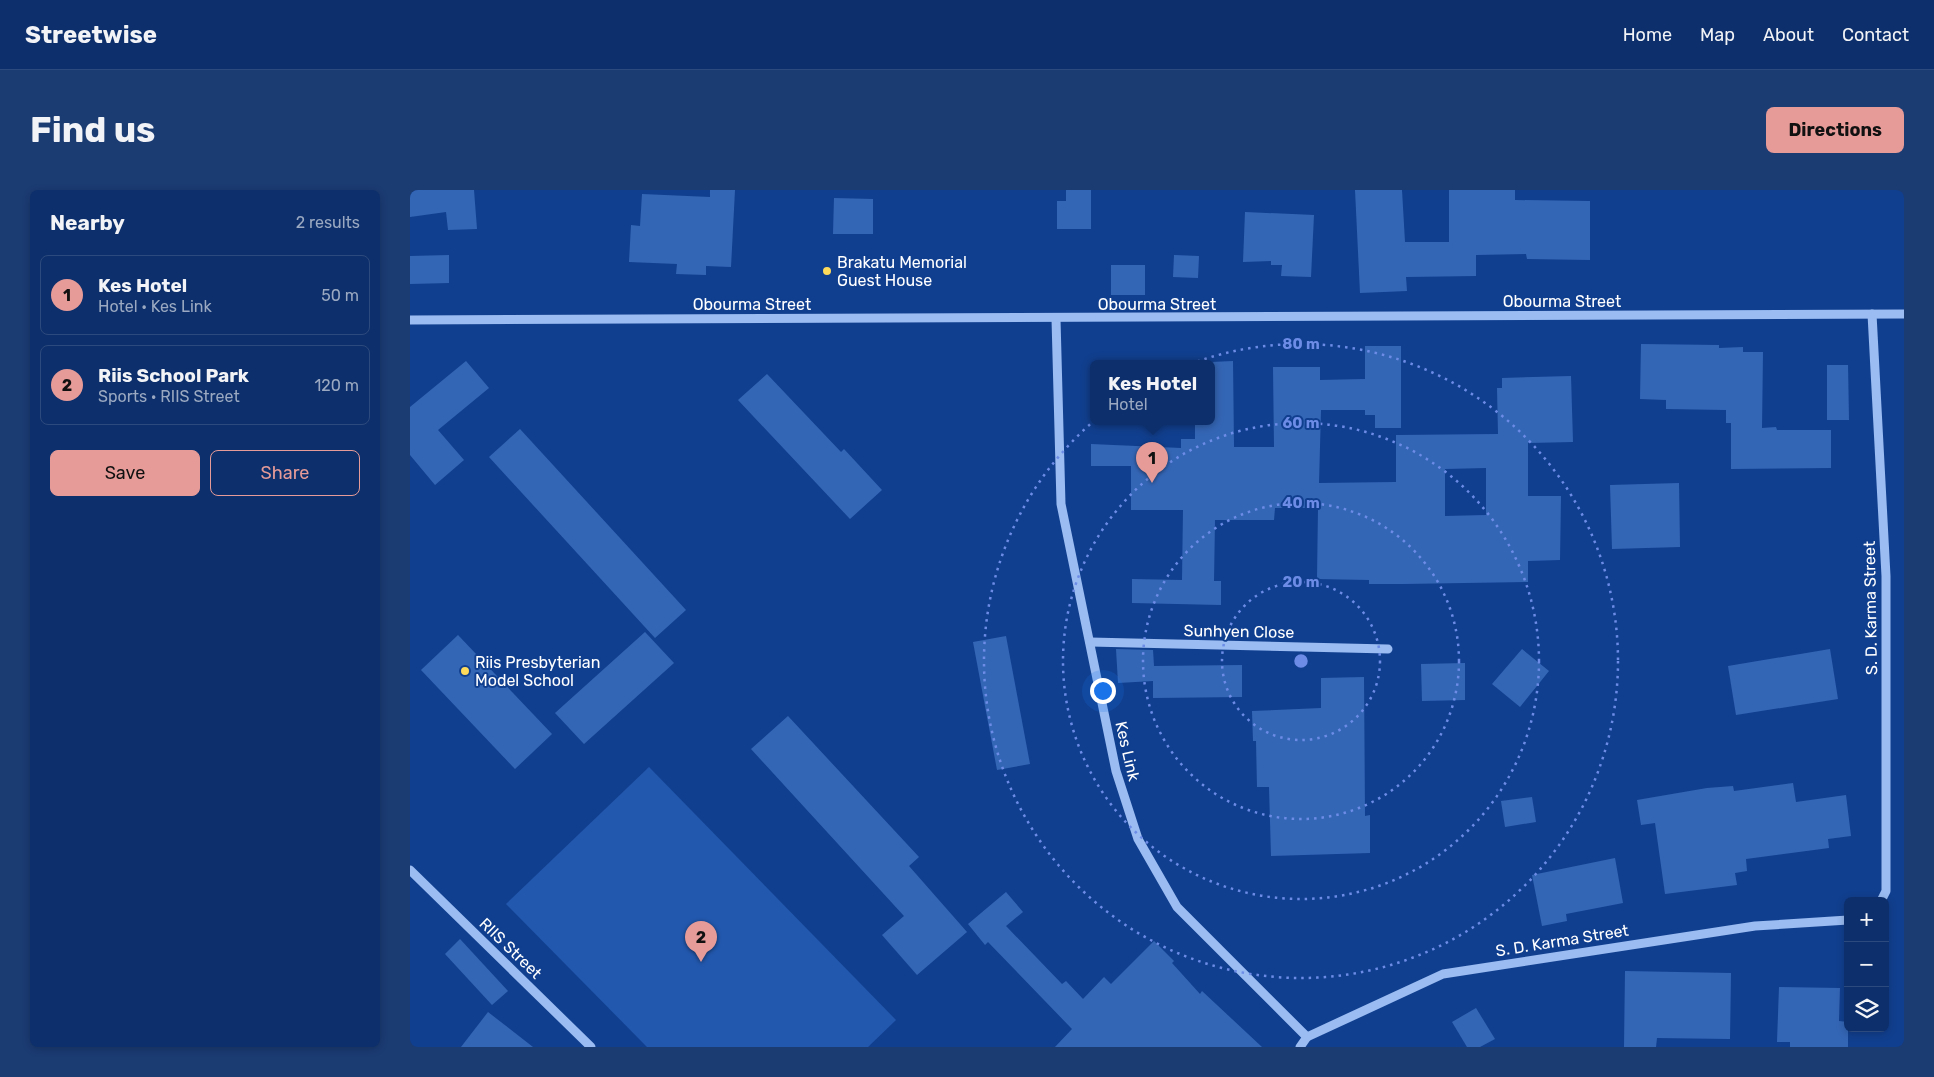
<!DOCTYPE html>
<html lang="en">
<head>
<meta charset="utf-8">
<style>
  body { margin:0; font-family:Rubik,sans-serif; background:#1b3b73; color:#f1f3f6 }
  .controls { position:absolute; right:15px; bottom:15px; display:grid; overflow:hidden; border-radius:8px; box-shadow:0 2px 8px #0003 }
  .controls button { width:45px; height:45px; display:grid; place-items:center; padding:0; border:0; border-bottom:1px solid #2d4a7e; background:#0d2f6b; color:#f1f3f6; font:25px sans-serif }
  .you { position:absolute; left:692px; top:500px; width:18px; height:18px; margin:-12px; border:4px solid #fff; border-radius:50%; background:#1a73e8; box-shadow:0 0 0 8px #1a73e833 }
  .badge { display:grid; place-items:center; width:32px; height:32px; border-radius:50%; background:#e69b98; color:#111; font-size:16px; font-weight:700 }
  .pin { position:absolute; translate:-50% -41px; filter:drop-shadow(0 1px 2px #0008) }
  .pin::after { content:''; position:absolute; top:26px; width:18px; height:15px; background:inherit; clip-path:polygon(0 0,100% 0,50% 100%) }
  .popup { position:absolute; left:680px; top:170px; width:125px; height:65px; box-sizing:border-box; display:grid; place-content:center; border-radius:8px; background:#0d2f6b; filter:drop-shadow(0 1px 4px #0005); font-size:16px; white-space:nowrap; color:#9aa9c1 }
  .popup b { font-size:19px; color:#f1f3f6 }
  .popup::after { content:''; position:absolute; left:50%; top:100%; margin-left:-10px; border:10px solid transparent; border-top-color:#0d2f6b }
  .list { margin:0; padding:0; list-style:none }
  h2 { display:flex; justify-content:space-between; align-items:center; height:65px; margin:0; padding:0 20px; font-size:21px }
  h2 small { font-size:16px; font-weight:400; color:#9aa9c1 }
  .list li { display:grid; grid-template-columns:32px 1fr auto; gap:15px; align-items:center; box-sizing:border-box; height:80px; margin:0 10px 10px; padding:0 10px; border:1px solid #2d4a7e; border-radius:8px }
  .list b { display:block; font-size:19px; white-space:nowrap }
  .list p { margin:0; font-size:16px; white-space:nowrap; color:#9aa9c1 }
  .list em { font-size:16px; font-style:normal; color:#9aa9c1 }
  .actions { display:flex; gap:10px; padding:15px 20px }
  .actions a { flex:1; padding:11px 0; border:1px solid #e69b98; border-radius:8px; text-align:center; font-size:18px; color:#e69b98 }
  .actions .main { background:#e69b98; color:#111 }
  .icon { flex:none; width:28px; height:28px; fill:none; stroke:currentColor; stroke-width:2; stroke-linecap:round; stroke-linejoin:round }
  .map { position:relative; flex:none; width:1494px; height:857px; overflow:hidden; border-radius:8px }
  header { display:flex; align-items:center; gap:30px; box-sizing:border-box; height:70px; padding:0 25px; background:#0d2f6b; border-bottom:1px solid #2d4a7e }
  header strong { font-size:24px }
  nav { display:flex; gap:28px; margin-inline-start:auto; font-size:18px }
  .intro { display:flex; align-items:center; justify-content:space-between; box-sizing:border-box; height:120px; padding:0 30px }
  h1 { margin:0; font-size:35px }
  .button { padding:12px 22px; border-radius:8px; background:#e69b98; color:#111; font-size:18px; font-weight:700 }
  main { display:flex; gap:30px; padding:0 30px }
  aside { flex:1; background:#0d2f6b; border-radius:8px; box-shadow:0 2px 8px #0003 }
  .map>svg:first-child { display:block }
  .green { fill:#2258ae }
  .building { fill:#3466b6; fill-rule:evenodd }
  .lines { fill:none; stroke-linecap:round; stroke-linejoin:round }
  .minor { stroke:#9abcf2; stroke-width:9 }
  .ring { fill:none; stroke:#6c8ce6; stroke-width:2.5; stroke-dasharray:2.5 5 }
  .poi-dot { fill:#ffdb5b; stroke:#113f8f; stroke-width:2 }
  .labels { text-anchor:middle; stroke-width:4; stroke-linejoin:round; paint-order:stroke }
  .poi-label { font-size:16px; fill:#fff; stroke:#113f8f; text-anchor:start }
  .street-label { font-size:16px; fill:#fff; stroke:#113f8f }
  .centre { fill:#6c8ce6; stroke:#113f8f; stroke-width:2.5 }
  .ring-label { font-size:15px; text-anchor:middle; font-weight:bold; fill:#6c8ce6; stroke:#113f8f; stroke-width:4; stroke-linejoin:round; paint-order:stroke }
</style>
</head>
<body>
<header>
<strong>Streetwise</strong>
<nav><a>Home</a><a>Map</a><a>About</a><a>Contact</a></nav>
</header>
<div class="intro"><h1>Find us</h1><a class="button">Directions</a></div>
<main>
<aside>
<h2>Nearby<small>2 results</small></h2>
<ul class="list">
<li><span class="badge">1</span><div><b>Kes Hotel</b><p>Hotel · Kes Link</p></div><em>50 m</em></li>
<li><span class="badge">2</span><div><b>Riis School Park</b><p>Sports · RIIS Street</p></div><em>120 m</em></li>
</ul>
<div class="actions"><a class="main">Save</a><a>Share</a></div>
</aside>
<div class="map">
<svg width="1494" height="857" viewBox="0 0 1494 857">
  <rect width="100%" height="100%" fill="#113f8f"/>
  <path class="green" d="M 239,577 L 486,830 L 458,857 L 237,857 L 96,714 Z"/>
  <g class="building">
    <path d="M 0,0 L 64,0 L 67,39 L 38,40 L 36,22 L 0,27 Z"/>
    <path d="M 300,0 L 325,0 L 321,77 L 296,76 L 296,85 L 266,84 L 267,74 L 219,72 L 221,35 L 230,36 L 232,4 L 300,7 Z"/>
    <path d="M 656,0 L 681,0 L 681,39 L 647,39 L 647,11 L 656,11 Z"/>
    <path d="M 945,0 L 992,0 L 995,52 L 1039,52 L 1039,0 L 1105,0 L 1105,10 L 1180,11 L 1180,70 L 1117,69 L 1116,64 L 1066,65 L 1066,86 L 996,87 L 997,101 L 950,103 Z"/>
    <path d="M 424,8 L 463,9 L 463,44 L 423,44 Z"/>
    <path d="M 835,22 L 904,25 L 901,87 L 871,86 L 872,75 L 861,75 L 861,71 L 833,72 Z"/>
    <path d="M 39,65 L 39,93 L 0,94 L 0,66 Z"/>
    <path d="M 764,65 L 789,66 L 788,88 L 763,87 Z"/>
    <rect x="701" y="75" width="34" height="30"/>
    <path d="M 1231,154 L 1309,155 L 1309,158 L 1333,157 L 1333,162 L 1353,162 L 1352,238 L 1366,237 L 1367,240 L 1421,240 L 1421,278 L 1321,279 L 1321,233 L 1316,233 L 1316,220 L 1256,219 L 1256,210 L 1230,209 Z"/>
    <path d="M 955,156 L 991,156 L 991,238 L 965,238 L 965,225 L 955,225 L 955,220 L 911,220 L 909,293 L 986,292 L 986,245 L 1088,244 L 1087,198 L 1092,198 L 1092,188 L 1161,186 L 1163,252 L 1118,253 L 1118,306 L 1151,306 L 1150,370 L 1118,371 L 1118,392 L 993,394 L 959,394 L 959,390 L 907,389 L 908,318 L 865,318 L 864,330 L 805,330 L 804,391 L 811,391 L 811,415 L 722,413 L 722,389 L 772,390 L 773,320 L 721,320 L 721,276 L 681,276 L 681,254 L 771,258 L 771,249 L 785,249 L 785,232 L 801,232 L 801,172 L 823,171 L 824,257 L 864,257 L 863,177 L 910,177 L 910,190 L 955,189 ZM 1076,278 L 1076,325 L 1035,326 L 1035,279 Z"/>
    <path d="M 56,171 L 79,198 L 28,240 L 54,270 L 25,295 L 0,265 L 0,217 Z"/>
    <path d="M 1417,175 L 1438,175 L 1439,230 L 1417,230 Z"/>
    <path d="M 357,184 L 431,262 L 434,259 L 472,300 L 440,329 L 328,210 Z"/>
    <path d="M 110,239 L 276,420 L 245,448 L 79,267 Z"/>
    <path d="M 1269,293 L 1270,357 L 1202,359 L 1200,295 Z"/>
    <path d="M 235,442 L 264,473 L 174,554 L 145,523 Z"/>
    <path d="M 48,445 L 142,544 L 105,579 L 11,480 Z"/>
    <path d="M 596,446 L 620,574 L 587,580 L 563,452 Z"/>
    <path d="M 706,459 L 743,460 L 744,476 L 832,475 L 832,507 L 743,508 L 743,491 L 708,493 Z"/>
    <path d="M 1112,459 L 1139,481 L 1110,517 L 1082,494 Z"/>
    <path d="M 1420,459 L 1428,509 L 1326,525 L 1318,476 Z"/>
    <path d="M 1055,473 L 1055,510 L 1012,511 L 1011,474 Z"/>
    <path d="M 954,487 L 955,626 L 960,625 L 960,663 L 861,666 L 859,597 L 847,597 L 846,551 L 843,551 L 842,521 L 911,518 L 911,488 Z"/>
    <path d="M 378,526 L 509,667 L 499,676 L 557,742 L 507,785 L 472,745 L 494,726 L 341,559 Z"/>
    <path d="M 1383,593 L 1386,612 L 1436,605 L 1441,646 L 1418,649 L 1419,658 L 1336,669 L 1337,681 L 1325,683 L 1327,695 L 1255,704 L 1245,633 L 1231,635 L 1227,610 L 1297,598 L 1323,596 L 1324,601 Z"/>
    <path d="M 1122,607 L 1126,632 L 1095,637 L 1091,611 Z"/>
    <path d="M 1205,668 L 1213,713 L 1156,724 L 1157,731 L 1132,736 L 1122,685 Z"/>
    <path d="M 596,702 L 613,722 L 596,736 L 652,794 L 656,791 L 673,809 L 694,787 L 701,794 L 744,751 L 764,771 L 762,773 L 790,804 L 792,801 L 852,857 L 645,857 L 662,839 L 578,752 L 575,755 L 558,734 Z"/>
    <path d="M 50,749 L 98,801 L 82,815 L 35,764 Z"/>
    <path d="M 1215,781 L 1321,783 L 1320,849 L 1247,848 L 1246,857 L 1214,857 Z"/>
    <path d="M 1369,797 L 1430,798 L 1429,831 L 1438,832 L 1438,857 L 1380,857 L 1380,852 L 1367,852 Z"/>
    <path d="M 1066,818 L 1085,849 L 1070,857 L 1057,857 L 1042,832 Z"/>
    <path d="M 78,822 L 123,857 L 51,857 Z"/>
  </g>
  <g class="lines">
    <g class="minor">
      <path d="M 1462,124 L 1476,386 L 1476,701 L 1471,711"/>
      <path d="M 646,129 L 651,314 L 706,581 L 728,649 L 767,717 L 897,847"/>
      <path d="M 0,130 L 1494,124"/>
      <path d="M 680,452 L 978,459"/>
      <path d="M 0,680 L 181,857"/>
      <path d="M 890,857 L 897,847 L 1033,784 L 1345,736 L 1438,730"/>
    </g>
  </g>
  <g class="ring">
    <circle cx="891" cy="471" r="79"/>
    <circle cx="891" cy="471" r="158"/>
    <circle cx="891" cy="471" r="238"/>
    <circle cx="891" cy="471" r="317"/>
  </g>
  <g class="poi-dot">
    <circle cx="417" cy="81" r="5"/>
    <circle cx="55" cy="481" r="5"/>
  </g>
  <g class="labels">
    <g class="poi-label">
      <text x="427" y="78">Brakatu Memorial<tspan x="427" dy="18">Guest House</tspan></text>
      <text x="65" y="478">Riis Presbyterian<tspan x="65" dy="18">Model School</tspan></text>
    </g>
    <g class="street-label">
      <text x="1152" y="117">Obourma Street</text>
      <text x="342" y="120">Obourma Street</text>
      <text x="747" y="120">Obourma Street</text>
      <text transform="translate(1460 418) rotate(-91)" y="6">S. D. Karma Street</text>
      <text transform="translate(829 441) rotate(1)" y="6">Sunhyen Close</text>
      <text transform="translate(718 561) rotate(77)" y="6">Kes Link</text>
      <text transform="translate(1152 750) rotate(-9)" y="6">S. D. Karma Street</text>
      <text transform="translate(101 758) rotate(44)" y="6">RIIS Street</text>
    </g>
  </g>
  <circle cx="891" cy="471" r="8" class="centre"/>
  <g class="ring-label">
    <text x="891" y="159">80 m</text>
    <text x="891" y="238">60 m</text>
    <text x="891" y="318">40 m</text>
    <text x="891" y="397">20 m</text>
  </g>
</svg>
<div class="controls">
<button>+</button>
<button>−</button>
<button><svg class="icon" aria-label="layers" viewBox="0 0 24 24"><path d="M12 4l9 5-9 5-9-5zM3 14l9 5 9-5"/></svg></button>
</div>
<div class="you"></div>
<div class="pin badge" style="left:742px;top:293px">1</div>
<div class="popup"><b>Kes Hotel</b>Hotel</div>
<div class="pin badge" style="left:291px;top:772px">2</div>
</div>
</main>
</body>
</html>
